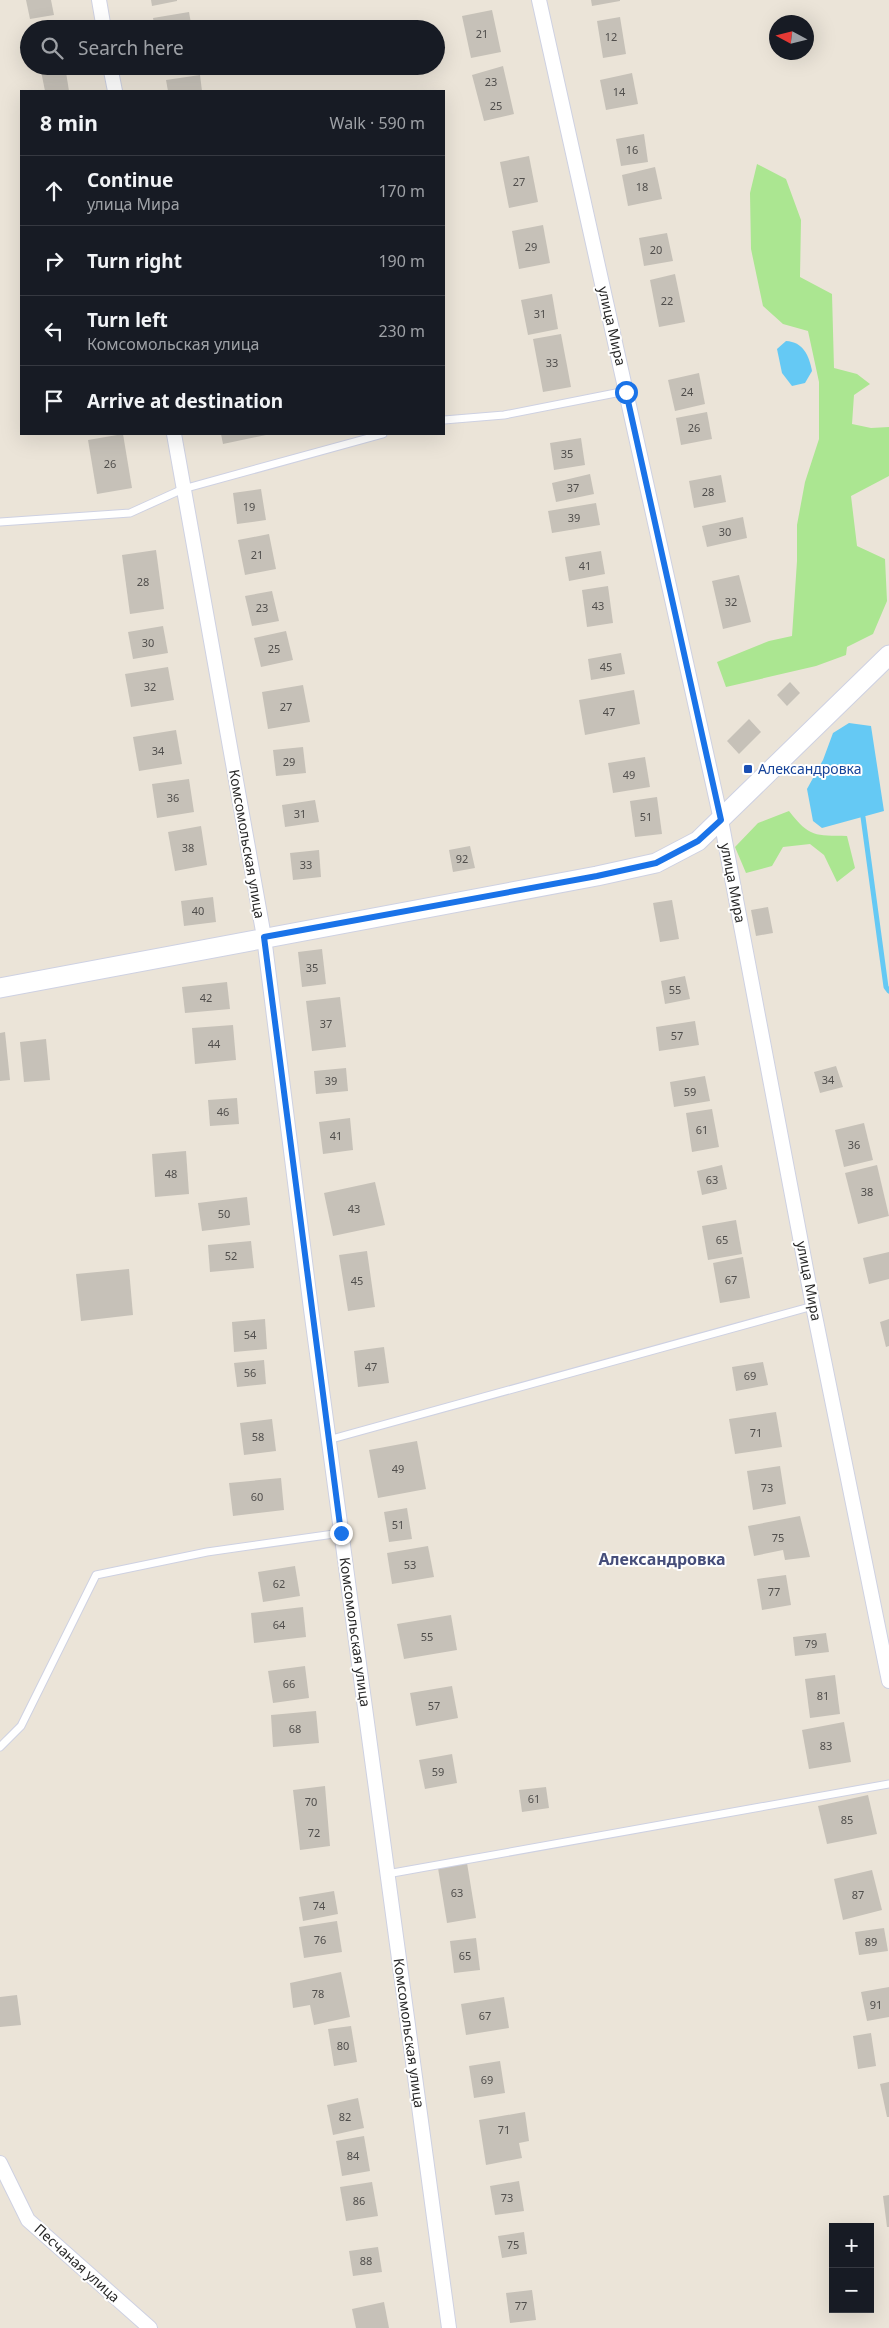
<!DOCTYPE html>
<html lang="en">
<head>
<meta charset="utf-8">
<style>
  body { margin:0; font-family:"Noto Sans",sans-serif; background:#242831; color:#f1f3f6 }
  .controls { position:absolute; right:15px; bottom:15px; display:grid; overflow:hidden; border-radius:0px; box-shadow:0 5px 20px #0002 }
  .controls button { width:45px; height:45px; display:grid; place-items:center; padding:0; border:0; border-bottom:1px solid #363941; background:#171b24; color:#f1f3f6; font:25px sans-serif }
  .compass { position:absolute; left:769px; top:15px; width:45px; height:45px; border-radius:50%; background:#171b24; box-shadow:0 5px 20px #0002; rotate:277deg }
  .stop { position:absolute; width:15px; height:15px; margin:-11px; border:4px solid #1a73e8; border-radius:50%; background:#fff }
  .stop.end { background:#1a73e8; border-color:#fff; box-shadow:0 1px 5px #0008 }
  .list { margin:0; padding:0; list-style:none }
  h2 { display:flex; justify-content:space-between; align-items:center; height:65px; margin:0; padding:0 20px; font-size:21px }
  h2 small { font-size:16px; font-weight:400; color:#9ea1a6 }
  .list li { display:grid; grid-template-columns:32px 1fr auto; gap:15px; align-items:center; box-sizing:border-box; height:70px; padding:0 20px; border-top:1px solid #363941 }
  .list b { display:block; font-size:19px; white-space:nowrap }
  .list p { margin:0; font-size:16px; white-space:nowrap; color:#9ea1a6 }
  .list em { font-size:16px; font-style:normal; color:#9ea1a6 }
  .icon { flex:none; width:28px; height:28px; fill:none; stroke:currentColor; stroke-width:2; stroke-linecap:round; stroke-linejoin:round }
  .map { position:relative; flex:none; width:889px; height:2328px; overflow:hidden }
  .search { position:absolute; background:#171b24; box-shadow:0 5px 20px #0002; left:20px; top:20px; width:425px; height:55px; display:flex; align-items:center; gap:12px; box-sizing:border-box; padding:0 18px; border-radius:28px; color:#9ea1a6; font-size:19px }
  .panel { position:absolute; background:#171b24; box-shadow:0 5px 20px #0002; left:20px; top:90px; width:425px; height:345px; border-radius:0px }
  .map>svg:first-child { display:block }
  .green { fill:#abe691 }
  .water { fill:#65c9f4 }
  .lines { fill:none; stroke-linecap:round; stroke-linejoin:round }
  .stream { stroke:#65c9f4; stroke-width:5 }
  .building { fill:#c6c1b8 }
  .service-casing { stroke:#ced1e2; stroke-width:9 }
  .minor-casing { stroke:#ced1e2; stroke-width:16 }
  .secondary-casing { stroke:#ced1e2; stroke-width:21 }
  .service { stroke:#fff; stroke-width:7 }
  .minor { stroke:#fff; stroke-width:14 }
  .secondary { stroke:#fff; stroke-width:19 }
  .route { stroke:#1a73e8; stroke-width:6 }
  .transit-dot { fill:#1a4fb4; stroke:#fff; stroke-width:2 }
  .labels { text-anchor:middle; stroke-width:4; stroke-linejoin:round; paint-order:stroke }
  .number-label { font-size:11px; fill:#504e4c }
  .street-label { font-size:14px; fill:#282828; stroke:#fff }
  .transit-label { font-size:14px; fill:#164399; stroke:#fff; text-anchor:start }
  .quarter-label { font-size:16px; font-weight:bold; fill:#464e7a; stroke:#fff }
</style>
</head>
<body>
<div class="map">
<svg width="889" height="2328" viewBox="0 0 889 2328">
  <rect width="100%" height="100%" fill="#ebe4d8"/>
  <g class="green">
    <path d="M 757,164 L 786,179 L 801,220 L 800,277 L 832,294 L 834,368 L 857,374 L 870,384 L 854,395 L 852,424 L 871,428 L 889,427 L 889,476 L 851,496 L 857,546 L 885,559 L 887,601 L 873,634 L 847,647 L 846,655 L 816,666 L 726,687 L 717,662 L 769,641 L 792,636 L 797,561 L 797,525 L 805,482 L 819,439 L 819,382 L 808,331 L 783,324 L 763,306 L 751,249 L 750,193 Z"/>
    <path d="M 789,811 C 810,838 815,835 847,836 L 855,868 L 837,882 L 824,855 L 810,844 L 783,847 L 772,866 L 746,873 L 735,847 L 758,823 Z"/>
  </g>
  <g class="water">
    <path d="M 786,341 C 803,342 809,355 812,371 L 805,383 L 792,386 L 782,373 L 777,349 Z"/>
    <path d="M 849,723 L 871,726 L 884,811 L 822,828 L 813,821 L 807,789 L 823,760 L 833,733 Z"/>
  </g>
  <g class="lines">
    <path class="stream" d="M 863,817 L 886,987 L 889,991"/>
  </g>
  <g class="building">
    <path d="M 26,0 L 51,0 L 54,15 L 30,19 Z"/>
    <path d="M 151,0 L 177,0 L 177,1 L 152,6 Z"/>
    <path d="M 591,0 L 620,0 L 620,1 L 592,6 Z"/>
    <path d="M 492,10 L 501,52 L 471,58 L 462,16 Z"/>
    <path d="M 189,12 L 192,29 L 155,29 L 153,18 Z"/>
    <path d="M 620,17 L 626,54 L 603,58 L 597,21 Z"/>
    <path d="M 40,66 L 65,66 L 69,91 L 45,91 Z"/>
    <path d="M 503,66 L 514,114 L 484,121 L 472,75 Z"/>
    <path d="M 632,73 L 638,104 L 606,110 L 600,80 Z"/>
    <path d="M 200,75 L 202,91 L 168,91 L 166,80 Z"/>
    <path d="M 644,134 L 648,162 L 621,166 L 616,139 Z"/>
    <path d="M 529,156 L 538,202 L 509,208 L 500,162 Z"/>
    <path d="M 655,167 L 662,199 L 628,206 L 622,175 Z"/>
    <path d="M 543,225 L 550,263 L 519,269 L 512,231 Z"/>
    <path d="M 667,233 L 673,261 L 644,266 L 639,238 Z"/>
    <path d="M 675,274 L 685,322 L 659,327 L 650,280 Z"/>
    <path d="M 552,294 L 558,329 L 528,335 L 521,300 Z"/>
    <path d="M 561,334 L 571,387 L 543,392 L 533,339 Z"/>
    <path d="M 699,373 L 705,404 L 675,411 L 668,380 Z"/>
    <path d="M 707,412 L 712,439 L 681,445 L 676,418 Z"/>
    <path d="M 123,434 L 132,488 L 97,494 L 88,440 Z"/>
    <path d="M 221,434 L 266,434 L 266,435 L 223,444 Z"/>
    <path d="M 581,438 L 585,465 L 554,470 L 550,443 Z"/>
    <path d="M 590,474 L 594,494 L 556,502 L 552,483 Z"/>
    <path d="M 721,475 L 726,502 L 694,508 L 689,481 Z"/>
    <path d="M 261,489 L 266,520 L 237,524 L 233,493 Z"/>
    <path d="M 596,503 L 600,525 L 552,533 L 548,511 Z"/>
    <path d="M 743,517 L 747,538 L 707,547 L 702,526 Z"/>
    <path d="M 269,534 L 276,569 L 245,575 L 238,540 Z"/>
    <path d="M 156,550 L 164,609 L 130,614 L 122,555 Z"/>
    <path d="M 601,551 L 605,574 L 569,581 L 565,557 Z"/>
    <path d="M 739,575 L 751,622 L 723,629 L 712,581 Z"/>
    <path d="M 608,586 L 613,623 L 587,627 L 582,590 Z"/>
    <path d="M 272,591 L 279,621 L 252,626 L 245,596 Z"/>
    <path d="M 163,626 L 168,653 L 133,659 L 128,632 Z"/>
    <path d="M 286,631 L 293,660 L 261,667 L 254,638 Z"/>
    <path d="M 621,653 L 625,674 L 591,680 L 588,659 Z"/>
    <path d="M 168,667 L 174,700 L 131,707 L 125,674 Z"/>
    <path d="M 790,682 L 800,693 L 787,706 L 777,695 Z"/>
    <path d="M 303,685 L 310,722 L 268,729 L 262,692 Z"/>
    <path d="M 634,690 L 640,724 L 585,735 L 579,700 Z"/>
    <path d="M 749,719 L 761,732 L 739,754 L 727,741 Z"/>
    <path d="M 176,730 L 182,764 L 139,771 L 133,737 Z"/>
    <path d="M 303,747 L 306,773 L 276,776 L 273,750 Z"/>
    <path d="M 645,757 L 650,787 L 613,793 L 608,763 Z"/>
    <path d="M 189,779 L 194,812 L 157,818 L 152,784 Z"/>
    <path d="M 657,797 L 662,834 L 635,837 L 630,801 Z"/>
    <path d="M 315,800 L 319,822 L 285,827 L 282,805 Z"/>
    <path d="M 201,826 L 207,865 L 175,871 L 168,832 Z"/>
    <path d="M 470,846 L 475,868 L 453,872 L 449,850 Z"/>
    <path d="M 319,850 L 321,877 L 293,880 L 290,853 Z"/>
    <path d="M 213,897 L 216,922 L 184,926 L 181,901 Z"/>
    <path d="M 672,900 L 679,939 L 660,942 L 653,903 Z"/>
    <path d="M 768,907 L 773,933 L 756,936 L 751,910 Z"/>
    <path d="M 322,949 L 326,984 L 302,987 L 298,952 Z"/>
    <path d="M 685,976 L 690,999 L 665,1004 L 661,981 Z"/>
    <path d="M 227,982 L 230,1009 L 185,1013 L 182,987 Z"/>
    <path d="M 340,997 L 346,1047 L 312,1051 L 306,1001 Z"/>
    <path d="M 695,1021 L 699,1045 L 659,1051 L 656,1027 Z"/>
    <path d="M 233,1025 L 236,1060 L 195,1064 L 192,1028 Z"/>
    <path d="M 5,1032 L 10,1080 L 0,1081 L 0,1033 Z"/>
    <path d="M 46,1039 L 50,1080 L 24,1082 L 20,1042 Z"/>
    <path d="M 836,1066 L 843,1087 L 820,1093 L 814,1072 Z"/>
    <path d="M 346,1068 L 348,1091 L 316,1094 L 314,1071 Z"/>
    <path d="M 705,1076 L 710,1101 L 674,1107 L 670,1082 Z"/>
    <path d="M 237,1098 L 239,1124 L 210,1126 L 208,1100 Z"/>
    <path d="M 712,1109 L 719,1147 L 692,1152 L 686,1113 Z"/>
    <path d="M 350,1118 L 353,1150 L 323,1154 L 319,1122 Z"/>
    <path d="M 864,1123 L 873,1160 L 844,1167 L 835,1130 Z"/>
    <path d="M 186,1151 L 189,1194 L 155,1197 L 152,1154 Z"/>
    <path d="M 722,1165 L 727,1189 L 702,1195 L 697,1171 Z"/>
    <path d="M 877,1165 L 889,1216 L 858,1224 L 845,1173 Z"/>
    <path d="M 375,1182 L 385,1225 L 333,1236 L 324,1193 Z"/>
    <path d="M 247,1197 L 250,1225 L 202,1231 L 198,1203 Z"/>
    <path d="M 736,1220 L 742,1254 L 708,1260 L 702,1226 Z"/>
    <path d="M 251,1241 L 254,1268 L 210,1272 L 208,1245 Z"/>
    <path d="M 367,1251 L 375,1307 L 348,1311 L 339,1255 Z"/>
    <path d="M 889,1252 L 889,1279 L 869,1284 L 863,1258 Z"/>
    <path d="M 743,1257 L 750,1298 L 720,1303 L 713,1263 Z"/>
    <path d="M 129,1269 L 133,1315 L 81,1321 L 76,1274 Z"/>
    <path d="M 265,1319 L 267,1349 L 234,1352 L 232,1322 Z"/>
    <path d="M 889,1319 L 889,1346 L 886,1347 L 880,1322 Z"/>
    <path d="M 384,1347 L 389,1383 L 358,1387 L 354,1351 Z"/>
    <path d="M 264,1360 L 266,1384 L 237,1387 L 234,1363 Z"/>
    <path d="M 763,1362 L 768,1385 L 736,1391 L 732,1367 Z"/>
    <path d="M 776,1412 L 782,1447 L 735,1454 L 729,1419 Z"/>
    <path d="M 272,1419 L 276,1451 L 244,1455 L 240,1423 Z"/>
    <path d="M 417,1441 L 426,1489 L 378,1498 L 369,1450 Z"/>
    <path d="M 780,1466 L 786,1504 L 753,1510 L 747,1471 Z"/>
    <path d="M 281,1478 L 284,1510 L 233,1516 L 229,1483 Z"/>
    <path d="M 407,1508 L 412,1539 L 389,1542 L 384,1512 Z"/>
    <path d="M 800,1516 L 810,1557 L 785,1560 L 783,1550 L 754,1556 L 748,1526 Z"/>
    <path d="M 428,1546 L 434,1577 L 392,1584 L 387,1553 Z"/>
    <path d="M 295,1566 L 300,1596 L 263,1602 L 258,1572 Z"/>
    <path d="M 786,1575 L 791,1605 L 762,1610 L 757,1579 Z"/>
    <path d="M 303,1607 L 306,1637 L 254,1643 L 251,1613 Z"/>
    <path d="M 451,1615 L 457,1650 L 404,1659 L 397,1624 Z"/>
    <path d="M 826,1633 L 829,1652 L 795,1656 L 793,1637 Z"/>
    <path d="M 305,1666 L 309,1698 L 273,1703 L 268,1671 Z"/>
    <path d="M 835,1675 L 840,1714 L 810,1718 L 805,1679 Z"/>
    <path d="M 452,1686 L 458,1718 L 416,1726 L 410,1693 Z"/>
    <path d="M 316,1711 L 319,1743 L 273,1747 L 271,1715 Z"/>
    <path d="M 844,1722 L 851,1762 L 809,1769 L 802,1730 Z"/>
    <path d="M 452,1754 L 457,1783 L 425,1789 L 419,1760 Z"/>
    <path d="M 325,1786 L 330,1846 L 300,1850 L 293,1790 Z"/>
    <path d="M 546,1787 L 549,1808 L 522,1812 L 519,1790 Z"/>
    <path d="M 868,1795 L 877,1834 L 827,1844 L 818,1806 Z"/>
    <path d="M 467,1863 L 476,1918 L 447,1923 L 438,1868 Z"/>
    <path d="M 872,1870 L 882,1910 L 843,1920 L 834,1879 Z"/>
    <path d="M 334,1891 L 338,1914 L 303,1921 L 299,1897 Z"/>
    <path d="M 337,1921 L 342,1952 L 304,1958 L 299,1927 Z"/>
    <path d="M 884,1928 L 888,1951 L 859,1955 L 855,1932 Z"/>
    <path d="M 476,1938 L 480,1970 L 454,1973 L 450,1941 Z"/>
    <path d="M 341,1972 L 350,2017 L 314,2025 L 310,2005 L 293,2008 L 290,1983 Z"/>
    <path d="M 889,1987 L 889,2017 L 867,2021 L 861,1992 Z"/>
    <path d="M 17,1995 L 21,2025 L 0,2027 L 0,1997 Z"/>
    <path d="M 504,1997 L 509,2028 L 466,2035 L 461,2004 Z"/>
    <path d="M 351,2026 L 357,2062 L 334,2066 L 328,2029 Z"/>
    <path d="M 871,2033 L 876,2066 L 858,2069 L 853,2036 Z"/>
    <path d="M 500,2061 L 505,2093 L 474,2098 L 469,2066 Z"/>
    <path d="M 889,2082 L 889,2117 L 887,2117 L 880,2084 Z"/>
    <path d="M 358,2098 L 364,2128 L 333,2135 L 327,2105 Z"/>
    <path d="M 525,2112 L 529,2141 L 519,2143 L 522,2158 L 486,2165 L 479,2120 Z"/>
    <path d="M 364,2136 L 370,2171 L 342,2176 L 336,2141 Z"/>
    <path d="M 519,2181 L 524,2211 L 495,2215 L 490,2186 Z"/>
    <path d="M 372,2182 L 378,2216 L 346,2221 L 340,2187 Z"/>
    <path d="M 889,2195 L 889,2227 L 887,2227 L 883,2196 Z"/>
    <path d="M 524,2232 L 527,2254 L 502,2258 L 498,2236 Z"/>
    <path d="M 378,2247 L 382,2272 L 353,2276 L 349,2251 Z"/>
    <path d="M 532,2290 L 536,2320 L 510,2323 L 506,2293 Z"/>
    <path d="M 384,2302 L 389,2328 L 356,2328 L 352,2309 Z"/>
  </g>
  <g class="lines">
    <g class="service-casing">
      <g id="service">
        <path d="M 444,420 L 504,415 L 626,391"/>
        <path d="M 0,522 L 130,513 L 183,489 L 383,434"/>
        <path d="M 328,1440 L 813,1306"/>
        <path d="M 0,1747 L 21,1726 L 96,1575 L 207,1552 L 341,1533"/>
        <path d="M 387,1874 L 889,1784"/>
      </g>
    </g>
    <g class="minor-casing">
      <g id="minor">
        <path d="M 99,0 L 104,29"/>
        <path d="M 539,0 L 721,820 L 813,1306 L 889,1681"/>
        <path d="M 110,66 L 115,91"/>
        <path d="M 174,434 L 264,937 L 311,1309 L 449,2328"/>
        <path d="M 0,2163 L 28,2220 L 150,2328"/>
      </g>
    </g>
    <g class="secondary-casing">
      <path id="secondary" d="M 0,988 L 597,876 L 656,863 L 698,841 L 889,655"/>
    </g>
    <use href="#service" class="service"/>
    <use href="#minor" class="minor"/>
    <use href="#secondary" class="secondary"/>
  </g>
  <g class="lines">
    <path class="route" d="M 341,1533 L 264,937 L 597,876 L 656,863 L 698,841 L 721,820 L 626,392"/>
  </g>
  <rect class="transit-dot" x="743" y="764" width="10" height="10" rx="2.5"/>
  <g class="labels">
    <g class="number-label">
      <text x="482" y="38">21</text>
      <text x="611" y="41">12</text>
      <text x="491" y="86">23</text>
      <text x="619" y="96">14</text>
      <text x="496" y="110">25</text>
      <text x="632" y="154">16</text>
      <text x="519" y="186">27</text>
      <text x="642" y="191">18</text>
      <text x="531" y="251">29</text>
      <text x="656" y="254">20</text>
      <text x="667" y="305">22</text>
      <text x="540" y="318">31</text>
      <text x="552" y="367">33</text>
      <text x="687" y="396">24</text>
      <text x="694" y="432">26</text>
      <text x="567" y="458">35</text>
      <text x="110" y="468">26</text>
      <text x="573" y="492">37</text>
      <text x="708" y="496">28</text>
      <text x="249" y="511">19</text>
      <text x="574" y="522">39</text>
      <text x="725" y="536">30</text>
      <text x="257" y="559">21</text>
      <text x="585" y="570">41</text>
      <text x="143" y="586">28</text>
      <text x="731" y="606">32</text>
      <text x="598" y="610">43</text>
      <text x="262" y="612">23</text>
      <text x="148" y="647">30</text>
      <text x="274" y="653">25</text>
      <text x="606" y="671">45</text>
      <text x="150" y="691">32</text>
      <text x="286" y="711">27</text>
      <text x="609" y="716">47</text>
      <text x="158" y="755">34</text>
      <text x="289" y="766">29</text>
      <text x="629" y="779">49</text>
      <text x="173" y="802">36</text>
      <text x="300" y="818">31</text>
      <text x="646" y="821">51</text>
      <text x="188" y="852">38</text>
      <text x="462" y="863">92</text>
      <text x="306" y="869">33</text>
      <text x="198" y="915">40</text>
      <text x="312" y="972">35</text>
      <text x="675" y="994">55</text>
      <text x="206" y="1002">42</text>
      <text x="326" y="1028">37</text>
      <text x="677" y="1040">57</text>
      <text x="214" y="1048">44</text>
      <text x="828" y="1084">34</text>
      <text x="331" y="1085">39</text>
      <text x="690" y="1096">59</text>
      <text x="223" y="1116">46</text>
      <text x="702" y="1134">61</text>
      <text x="336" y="1140">41</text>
      <text x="854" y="1149">36</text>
      <text x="171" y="1178">48</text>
      <text x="712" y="1184">63</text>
      <text x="867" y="1196">38</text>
      <text x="354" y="1213">43</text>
      <text x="224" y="1218">50</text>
      <text x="722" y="1244">65</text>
      <text x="231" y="1260">52</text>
      <text x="731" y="1284">67</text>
      <text x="357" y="1285">45</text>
      <text x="250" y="1339">54</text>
      <text x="371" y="1371">47</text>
      <text x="250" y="1377">56</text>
      <text x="750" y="1380">69</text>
      <text x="756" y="1437">71</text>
      <text x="258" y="1441">58</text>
      <text x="398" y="1473">49</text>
      <text x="767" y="1492">73</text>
      <text x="257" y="1501">60</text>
      <text x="398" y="1529">51</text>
      <text x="778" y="1542">75</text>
      <text x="410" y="1569">53</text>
      <text x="279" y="1588">62</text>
      <text x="774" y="1596">77</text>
      <text x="279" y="1629">64</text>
      <text x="427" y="1641">55</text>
      <text x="811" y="1648">79</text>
      <text x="289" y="1688">66</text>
      <text x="823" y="1700">81</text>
      <text x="434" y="1710">57</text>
      <text x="295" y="1733">68</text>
      <text x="826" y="1750">83</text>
      <text x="438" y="1776">59</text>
      <text x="534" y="1803">61</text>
      <text x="311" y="1806">70</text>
      <text x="847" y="1824">85</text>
      <text x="314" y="1837">72</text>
      <text x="457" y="1897">63</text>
      <text x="858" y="1899">87</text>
      <text x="319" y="1910">74</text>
      <text x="320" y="1944">76</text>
      <text x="871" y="1946">89</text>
      <text x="465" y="1960">65</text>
      <text x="318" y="1998">78</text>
      <text x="876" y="2009">91</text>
      <text x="485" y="2020">67</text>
      <text x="343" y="2050">80</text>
      <text x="487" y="2084">69</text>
      <text x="345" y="2121">82</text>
      <text x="504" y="2134">71</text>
      <text x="353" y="2160">84</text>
      <text x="507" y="2202">73</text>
      <text x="359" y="2205">86</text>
      <text x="513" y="2249">75</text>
      <text x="366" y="2265">88</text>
      <text x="521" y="2310">77</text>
    </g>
    <g class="street-label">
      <text transform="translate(612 326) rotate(77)" y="5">улица Мира</text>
      <text transform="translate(247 844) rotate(80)" y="5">Комсомольская улица</text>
      <text transform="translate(733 883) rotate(79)" y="5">улица Мира</text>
      <text transform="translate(809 1281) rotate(79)" y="5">улица Мира</text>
      <text transform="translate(355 1632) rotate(82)" y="5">Комсомольская улица</text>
      <text transform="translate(409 2033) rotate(82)" y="5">Комсомольская улица</text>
      <text transform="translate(77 2263) rotate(42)" y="5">Песчаная улица</text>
    </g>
    <g class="transit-label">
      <text x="758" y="774">Александровка</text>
    </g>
    <g class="quarter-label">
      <text x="662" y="1565">Александровка</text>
    </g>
  </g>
</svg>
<div class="controls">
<button>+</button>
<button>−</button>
</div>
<svg class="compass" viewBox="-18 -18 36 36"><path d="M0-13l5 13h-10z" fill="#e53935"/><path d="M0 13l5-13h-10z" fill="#9ea1a6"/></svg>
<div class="stop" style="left:626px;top:392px"></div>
<div class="stop end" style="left:341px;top:1533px"></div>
<div class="search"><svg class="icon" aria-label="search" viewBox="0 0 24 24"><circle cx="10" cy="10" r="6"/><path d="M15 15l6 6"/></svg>Search here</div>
<section class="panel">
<h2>8 min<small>Walk · 590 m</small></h2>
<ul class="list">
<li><svg class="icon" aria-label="ahead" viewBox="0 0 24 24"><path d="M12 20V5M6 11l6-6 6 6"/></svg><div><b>Continue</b><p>улица Мира</p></div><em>170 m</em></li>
<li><svg class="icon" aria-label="right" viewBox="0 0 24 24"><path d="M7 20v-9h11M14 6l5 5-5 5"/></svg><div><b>Turn right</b></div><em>190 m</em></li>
<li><svg class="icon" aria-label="left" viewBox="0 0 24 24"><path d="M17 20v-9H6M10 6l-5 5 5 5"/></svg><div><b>Turn left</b><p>Комсомольская улица</p></div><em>230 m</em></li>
<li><svg class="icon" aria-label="arrive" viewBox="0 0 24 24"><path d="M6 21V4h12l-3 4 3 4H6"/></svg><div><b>Arrive at destination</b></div></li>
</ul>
</section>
</div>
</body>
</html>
